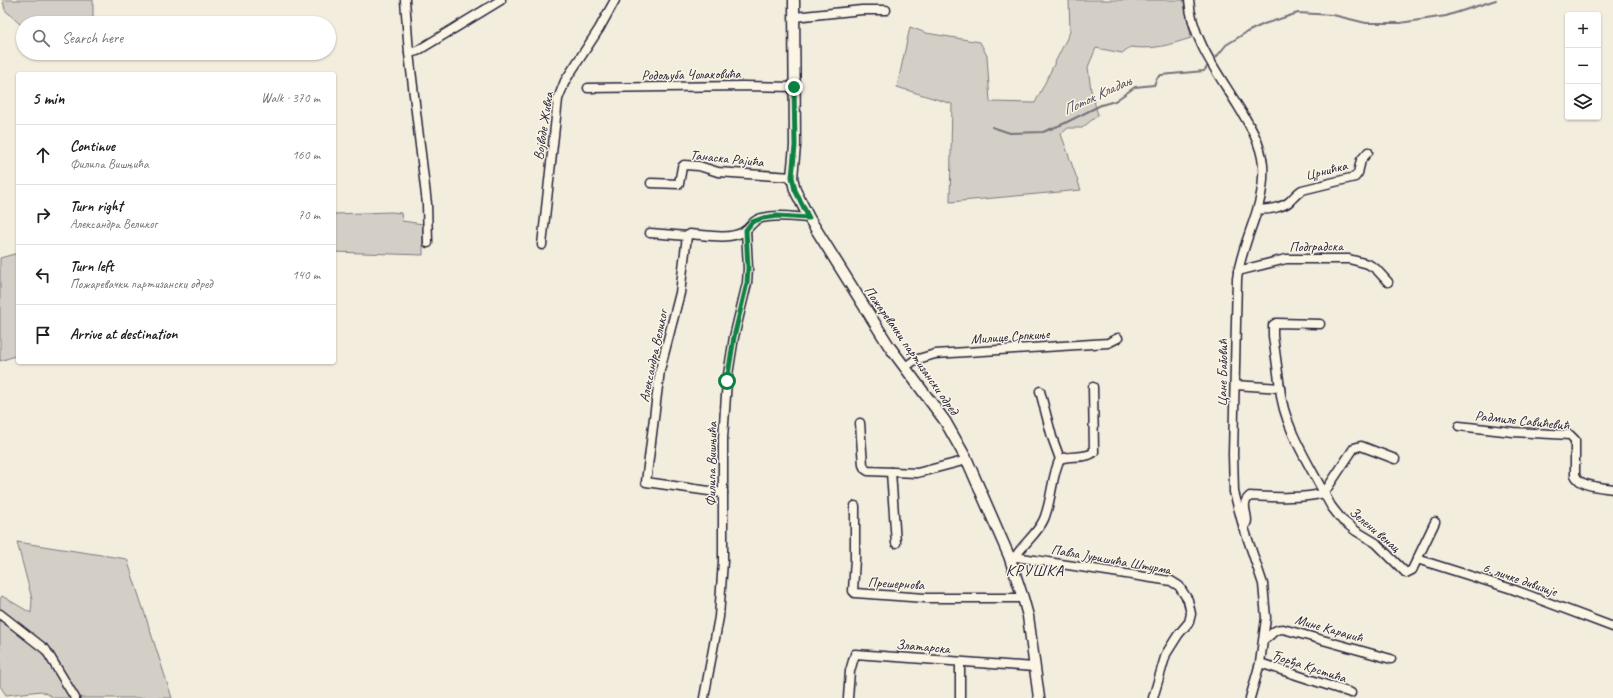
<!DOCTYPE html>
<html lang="en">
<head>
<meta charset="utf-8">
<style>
  body { margin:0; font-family:Caveat,sans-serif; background:#f6f6f6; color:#202124 }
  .controls { position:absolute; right:12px; top:12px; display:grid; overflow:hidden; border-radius:4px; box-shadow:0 1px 3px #0004 }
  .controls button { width:36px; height:36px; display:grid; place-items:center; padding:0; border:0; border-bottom:1px solid #e0e0e0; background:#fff; color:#202124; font:20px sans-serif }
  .stop { position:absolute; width:12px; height:12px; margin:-9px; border:3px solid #0b8043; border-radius:50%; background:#fff }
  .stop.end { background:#0b8043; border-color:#fff; box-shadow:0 1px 4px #0008 }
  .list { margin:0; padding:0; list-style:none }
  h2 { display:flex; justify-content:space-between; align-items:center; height:52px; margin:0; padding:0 16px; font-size:17px }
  h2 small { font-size:13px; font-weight:400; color:#757577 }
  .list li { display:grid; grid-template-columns:26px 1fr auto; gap:12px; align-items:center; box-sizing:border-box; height:60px; padding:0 16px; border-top:1px solid #e0e0e0 }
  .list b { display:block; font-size:15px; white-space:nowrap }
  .list p { margin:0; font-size:13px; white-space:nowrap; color:#757577 }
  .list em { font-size:13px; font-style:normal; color:#757577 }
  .icon { flex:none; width:22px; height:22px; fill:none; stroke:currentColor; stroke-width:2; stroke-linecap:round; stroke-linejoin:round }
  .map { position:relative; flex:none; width:1613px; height:698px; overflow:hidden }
  .search { position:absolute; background:#fff; box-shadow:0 1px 3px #0004; left:16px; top:16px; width:320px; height:44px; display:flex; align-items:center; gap:10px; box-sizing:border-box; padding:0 14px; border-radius:22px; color:#757577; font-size:15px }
  .panel { position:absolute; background:#fff; box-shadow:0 1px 3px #0004; left:16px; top:72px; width:320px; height:292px; border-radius:4px }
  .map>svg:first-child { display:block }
  .green { fill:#d4cfc6; stroke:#7b7880 }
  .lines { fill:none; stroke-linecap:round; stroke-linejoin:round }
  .stream { stroke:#75727b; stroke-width:2 }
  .minor-casing { stroke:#22223b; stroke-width:11 }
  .tertiary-casing { stroke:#22223b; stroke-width:13 }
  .minor { stroke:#fcf5e5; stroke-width:8 }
  .tertiary { stroke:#fcf5e5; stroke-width:10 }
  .route { stroke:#0b8043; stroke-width:5 }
  .labels { text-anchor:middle; stroke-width:3; stroke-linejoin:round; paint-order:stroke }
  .street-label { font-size:14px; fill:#22223b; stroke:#fcf5e5 }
  .water-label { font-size:15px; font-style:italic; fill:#525160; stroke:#fcf5e5 }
  .quarter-label { font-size:16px; letter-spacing:1px; fill:#22223b; stroke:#fcf5e5 }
</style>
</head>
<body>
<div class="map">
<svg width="1613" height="698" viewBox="0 0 1613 698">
  <rect width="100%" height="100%" fill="#f3edde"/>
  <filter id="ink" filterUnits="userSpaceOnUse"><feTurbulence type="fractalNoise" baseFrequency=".025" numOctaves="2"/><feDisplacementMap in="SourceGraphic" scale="8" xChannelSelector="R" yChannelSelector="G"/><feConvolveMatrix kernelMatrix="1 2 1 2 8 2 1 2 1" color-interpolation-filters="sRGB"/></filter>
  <g filter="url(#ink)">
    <g class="green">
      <path d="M 3,0 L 93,0 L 93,23 L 23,23 L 23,27 L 5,10 Z"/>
      <path d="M 1069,0 L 1185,0 L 1191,38 C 1168,45 1155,50 1130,47 L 1122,53 L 1096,48 L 1088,67 L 1091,90 L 1098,115 L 1082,128 L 1068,128 L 1061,134 L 1081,190 L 950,202 L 952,104 L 897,87 L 910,27 L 926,33 L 980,42 L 987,56 L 990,102 L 1035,103 L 1070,32 Z"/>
      <path d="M 391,212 L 401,213 L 402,221 L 423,224 L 423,255 L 334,252 L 334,214 Z"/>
      <path d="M 18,253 L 18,355 L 0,361 L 0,258 Z"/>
      <path d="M 17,542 L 127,559 L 172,698 L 55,698 L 41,691 L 6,695 L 0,686 L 0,599 L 2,596 L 31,613 L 32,599 Z"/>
    </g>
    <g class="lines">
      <g class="stream">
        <path d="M 1214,60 L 1226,45 L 1247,32 L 1264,24 L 1298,13 L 1333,15 L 1366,23 L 1400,23 L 1446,16 L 1496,0"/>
        <path d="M 992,127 L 1010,133 L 1043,132 L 1063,124 L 1101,105 L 1115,101 L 1135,87 L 1154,85 L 1157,78 L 1161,75 L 1204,71 L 1207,67"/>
      </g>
      <g class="minor-casing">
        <g id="minor">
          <path d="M 405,0 L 409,53 L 427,204 L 428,243"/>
          <path d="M 1189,0 C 1192,40 1218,73 1238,106 C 1249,124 1261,143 1263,165 C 1266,208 1242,238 1237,279 L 1233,454 L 1234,492 L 1242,522 L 1263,584 L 1266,618 L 1260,663 L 1250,698"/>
          <path d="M 794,17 L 862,10 L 886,10"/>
          <path d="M 409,53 L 417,51 L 501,0"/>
          <path d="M 588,88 L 743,86 L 794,87"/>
          <path d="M 651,183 L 679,184 L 682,167 L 684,165 L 699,166 L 718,172 L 792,177"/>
          <path d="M 1258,209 C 1266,211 1284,207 1290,201 C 1294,197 1297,193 1302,190 L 1355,177 L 1358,173 L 1361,160 L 1368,152"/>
          <path d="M 650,233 L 687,236"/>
          <path d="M 542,245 L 558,99 L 565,81 L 599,29 L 615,0"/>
          <path d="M 1238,271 L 1286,259 L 1349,259 L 1368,264 L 1376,269 L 1388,282"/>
          <path d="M 905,367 L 915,360 L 935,354 L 1108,343 L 1118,338"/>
          <path d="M 1235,385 L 1280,388 C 1283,424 1307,461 1324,493 C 1305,499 1271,497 1250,496 C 1237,506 1254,520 1243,527"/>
          <path d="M 1280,388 L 1273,336 L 1273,325 L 1276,323 L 1320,324"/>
          <path d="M 860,423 L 863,465 L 865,469 L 868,471 L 917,473 L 967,460"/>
          <path d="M 1459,426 L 1513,432 L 1570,435 L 1575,440 L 1575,475 C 1580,487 1602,487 1613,489"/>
          <path d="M 1060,459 C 1070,455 1086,459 1094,452 L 1093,387"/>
          <path d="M 1395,459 L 1361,446 L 1354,448 L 1324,493 L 1331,506 L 1342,520 L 1356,531 L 1376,543 L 1406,573 L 1412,570 L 1435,522"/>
          <path d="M 891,472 L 896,543"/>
          <path d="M 723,493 L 646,482 L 660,370 L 680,293 L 687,236 L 690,234 C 706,235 728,240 743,232 C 751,228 751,220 762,218 C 777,214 794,217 809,218"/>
          <path d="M 855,506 L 855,559 L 853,591 L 855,593 L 925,598 L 1023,598"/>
          <path d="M 1009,556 L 1171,581 L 1179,586 L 1188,600 L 1191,614 L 1189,622 L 1178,635 L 1166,654 L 1153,698"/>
          <path d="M 1016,556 C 1024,543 1038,533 1044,519 C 1052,500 1052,473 1060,459 L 1052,437 L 1040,391"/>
          <path d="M 1417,559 L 1512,589 L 1613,627"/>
          <path d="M 0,614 L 46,650 L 75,698"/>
          <path d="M 1264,639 C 1272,637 1271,629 1283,629 L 1391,659"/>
          <path d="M 1260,663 L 1351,693"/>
          <path d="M 704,698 L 719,617 L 723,561 L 723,438 L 727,381 L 734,337 L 747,283 L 748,268 L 746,230"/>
          <path d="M 848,698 L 850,671 L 855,654 L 1034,667"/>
          <path d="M 960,698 L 960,662"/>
        </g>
      </g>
      <g class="tertiary-casing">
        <path id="tertiary" d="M 794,0 L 795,146 L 792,177 L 795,190 L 809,218 L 889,346 L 945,421 L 967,460 L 1009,556 L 1023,598 L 1028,616 L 1039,698"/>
      </g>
      <use href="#minor" class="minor"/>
      <use href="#tertiary" class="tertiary"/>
    </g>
  </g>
  <g class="lines" filter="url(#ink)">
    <path class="route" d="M 727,381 L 734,337 L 747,283 L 748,268 L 746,230 L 752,222 L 763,218 L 777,216 L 809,218 L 795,190 L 792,177 L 795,146 L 794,87"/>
  </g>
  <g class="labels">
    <g class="street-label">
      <text transform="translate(691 74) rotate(-1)" y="5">Родољуба Чолаковића</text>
      <text transform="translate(543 126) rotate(-81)" y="5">Војводе Живка</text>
      <text transform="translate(727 158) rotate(6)" y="5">Танаска Рајића</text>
      <text transform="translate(1326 170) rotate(-15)" y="5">Црнићка</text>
      <text transform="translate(1316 246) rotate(-1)" y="5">Подградска</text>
      <text transform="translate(1010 336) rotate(-4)" y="5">Милице Српкиње</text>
      <text transform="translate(912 350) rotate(55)" y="5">Пожаревачки партизански одред</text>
      <text transform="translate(653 356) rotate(-78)" y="5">Александра Великог</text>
      <text transform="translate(1222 373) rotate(-89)" y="5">Цане Бабовић</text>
      <text transform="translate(1522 420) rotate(6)" y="5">Радмиле Савићевић</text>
      <text transform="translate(711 464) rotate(-89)" y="5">Филипа Вишњића</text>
      <text transform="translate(1375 529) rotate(40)" y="5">Зелени венац</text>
      <text transform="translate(1111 559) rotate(10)" y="5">Павла Јуришића Штурма</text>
      <text transform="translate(1520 579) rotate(19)" y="5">6. личке дивизије</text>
      <text transform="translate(896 583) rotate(3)" y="5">Прешернова</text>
      <text transform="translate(1329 628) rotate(16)" y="5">Мине Караџић</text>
      <text transform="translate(923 646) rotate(5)" y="5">Златарска</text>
      <text transform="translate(1309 666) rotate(18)" y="5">Ђорђа Крстића</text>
    </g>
    <g class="water-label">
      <text transform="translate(1097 95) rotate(-25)" y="5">Поток Кладањ</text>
    </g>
    <g class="quarter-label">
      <text x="1035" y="576">КРУШКА</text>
    </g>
  </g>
</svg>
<div class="controls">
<button>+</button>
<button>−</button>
<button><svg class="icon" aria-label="layers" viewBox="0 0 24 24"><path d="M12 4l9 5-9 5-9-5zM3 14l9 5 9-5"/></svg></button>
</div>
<div class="stop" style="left:727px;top:381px"></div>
<div class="stop end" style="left:794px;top:87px"></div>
<div class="search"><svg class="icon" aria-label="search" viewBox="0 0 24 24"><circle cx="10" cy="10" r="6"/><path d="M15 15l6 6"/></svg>Search here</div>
<section class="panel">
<h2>5 min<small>Walk · 370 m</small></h2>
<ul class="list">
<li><svg class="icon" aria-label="ahead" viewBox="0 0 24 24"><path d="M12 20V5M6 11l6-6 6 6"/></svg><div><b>Continue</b><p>Филипа Вишњића</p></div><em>160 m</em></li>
<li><svg class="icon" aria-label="right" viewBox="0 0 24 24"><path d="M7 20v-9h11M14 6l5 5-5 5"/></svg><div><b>Turn right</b><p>Александра Великог</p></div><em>70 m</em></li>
<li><svg class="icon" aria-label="left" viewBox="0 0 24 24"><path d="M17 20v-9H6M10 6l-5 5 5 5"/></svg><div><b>Turn left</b><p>Пожаревачки партизански одред</p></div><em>140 m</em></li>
<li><svg class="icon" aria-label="arrive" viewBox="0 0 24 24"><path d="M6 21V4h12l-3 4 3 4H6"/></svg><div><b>Arrive at destination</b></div></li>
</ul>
</section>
</div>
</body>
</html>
